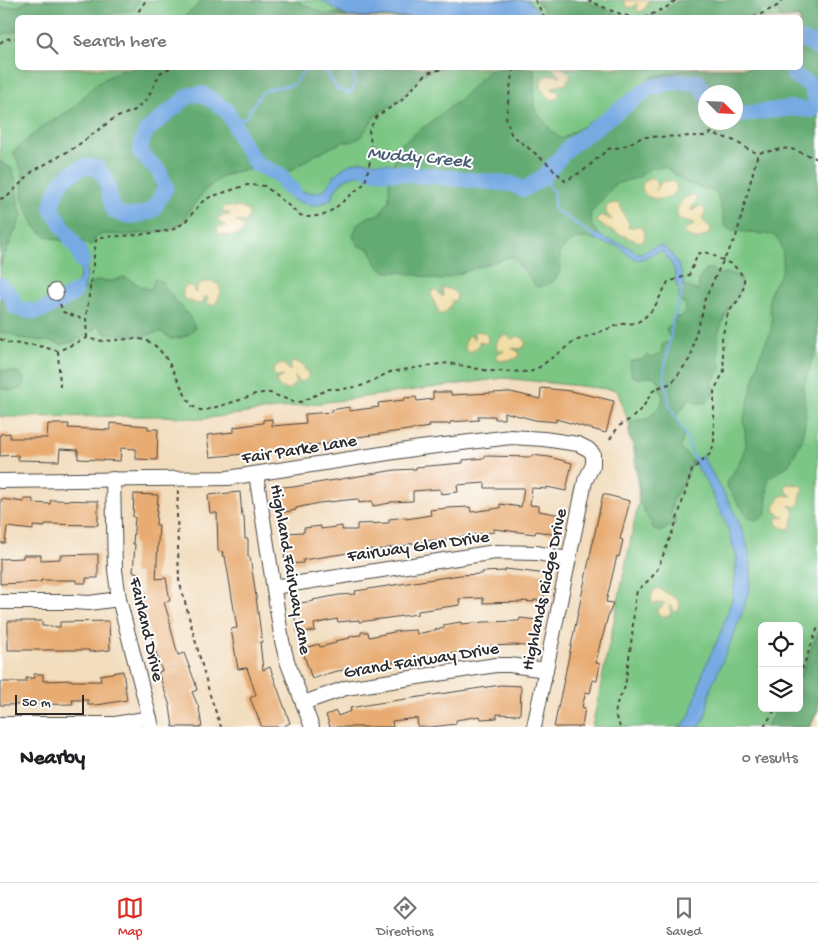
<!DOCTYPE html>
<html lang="en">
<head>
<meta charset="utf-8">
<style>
  body { margin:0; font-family:"Gochi Hand",sans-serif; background:#f6f6f6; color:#202124 }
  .controls { position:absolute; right:15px; bottom:15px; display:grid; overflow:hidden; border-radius:8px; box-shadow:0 5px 20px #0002 }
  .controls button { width:45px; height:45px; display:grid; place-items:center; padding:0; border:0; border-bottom:1px solid #e0e0e0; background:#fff; color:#202124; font:25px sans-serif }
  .compass { position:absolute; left:698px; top:85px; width:45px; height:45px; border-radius:50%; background:#fff; box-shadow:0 5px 20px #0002; rotate:114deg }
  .scale { position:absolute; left:15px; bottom:12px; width:69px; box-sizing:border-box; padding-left:5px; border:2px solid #2b2b2b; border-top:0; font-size:14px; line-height:18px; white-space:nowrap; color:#2b2b2b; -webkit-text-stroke:4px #fff; paint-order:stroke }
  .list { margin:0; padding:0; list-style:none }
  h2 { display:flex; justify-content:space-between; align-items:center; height:65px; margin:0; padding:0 20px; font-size:21px }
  h2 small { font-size:16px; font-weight:400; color:#757577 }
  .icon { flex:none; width:28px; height:28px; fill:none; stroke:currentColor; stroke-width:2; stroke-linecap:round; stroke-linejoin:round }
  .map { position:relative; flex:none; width:818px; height:727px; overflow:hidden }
  .search { position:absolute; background:#fff; box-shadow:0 5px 20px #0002; left:15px; right:15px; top:15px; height:55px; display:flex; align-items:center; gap:12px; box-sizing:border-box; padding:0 18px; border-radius:8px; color:#757577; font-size:19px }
  .sheet { height:155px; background:#fff }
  nav { display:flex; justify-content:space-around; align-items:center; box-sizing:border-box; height:70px; border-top:1px solid #e0e0e0; background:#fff; font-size:14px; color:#757577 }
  nav a { display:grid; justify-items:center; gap:2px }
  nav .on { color:#d93025 }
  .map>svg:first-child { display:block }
  .green { fill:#7bc684; stroke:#537858; fill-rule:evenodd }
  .forest { fill:#64ab72; stroke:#486b4e; fill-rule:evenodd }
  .sand { fill:#eeda9e; stroke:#8c8264 }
  .water { fill:#77aae3; stroke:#516a87 }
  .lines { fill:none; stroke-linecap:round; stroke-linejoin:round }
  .stream { stroke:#77aae3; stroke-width:2.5 }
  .river { stroke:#77aae3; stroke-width:16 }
  .building { fill:#e8ac72 }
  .minor-casing { stroke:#494641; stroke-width:16 }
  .path { stroke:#494641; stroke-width:2; stroke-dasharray:4 4; stroke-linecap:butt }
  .minor { stroke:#fff; stroke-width:14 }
  .labels { text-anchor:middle; stroke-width:4; stroke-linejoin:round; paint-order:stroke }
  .street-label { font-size:18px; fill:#2b2b2b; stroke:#fff }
  .water-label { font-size:19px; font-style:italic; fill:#495e75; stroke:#fff }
</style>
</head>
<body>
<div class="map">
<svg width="818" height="727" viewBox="0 0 818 727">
  <rect width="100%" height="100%" fill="#fff"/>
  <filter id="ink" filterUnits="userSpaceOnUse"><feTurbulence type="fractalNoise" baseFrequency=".02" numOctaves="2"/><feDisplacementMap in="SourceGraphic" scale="10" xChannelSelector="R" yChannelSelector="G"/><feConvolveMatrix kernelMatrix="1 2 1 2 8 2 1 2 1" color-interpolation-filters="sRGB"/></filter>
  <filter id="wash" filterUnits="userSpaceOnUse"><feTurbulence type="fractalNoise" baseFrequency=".0096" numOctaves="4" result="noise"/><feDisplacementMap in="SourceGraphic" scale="20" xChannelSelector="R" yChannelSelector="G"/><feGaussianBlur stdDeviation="1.12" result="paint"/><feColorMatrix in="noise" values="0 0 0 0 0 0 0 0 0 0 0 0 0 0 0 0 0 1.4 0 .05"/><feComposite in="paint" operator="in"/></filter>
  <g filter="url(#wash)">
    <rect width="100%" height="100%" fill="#f2ddbe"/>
    <path class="green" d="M 0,0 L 818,0 L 818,710 L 810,727 L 592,727 L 639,500 L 632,433 L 617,390 L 504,378 L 202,419 L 163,416 L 0,417 ZM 18,18 L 800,18 L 800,68 L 18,68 ZM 706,92 L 736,92 L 736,122 L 706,122 ZM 762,626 L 799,626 L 799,708 L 762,708 Z"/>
    <g class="forest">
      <path d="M 31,0 L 138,0 L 134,10 L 118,12 L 105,16 L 18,18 L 17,31 L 0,35 L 0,8 L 19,6 Z"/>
      <path d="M 203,0 L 296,1 L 325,14 L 341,13 L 348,17 L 183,18 Z"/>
      <path d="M 535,0 L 583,0 L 625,17 L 546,17 L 543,8 Z"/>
      <path d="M 679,0 L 818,0 L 818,343 L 803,387 L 806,415 L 802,440 L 789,465 L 768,478 L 766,514 L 759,520 L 748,518 L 728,488 L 727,483 L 738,465 L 746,446 L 744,419 L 760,355 L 771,331 L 772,320 L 769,304 L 770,294 L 774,284 L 780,276 L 783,265 L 783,253 L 780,242 L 773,235 L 730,230 L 725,226 L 718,195 L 712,191 L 686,183 L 665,167 L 650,168 L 639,177 L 615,184 L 590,214 L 592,226 L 598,233 L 594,239 C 576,237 572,239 560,252 C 562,273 559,284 537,287 L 512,256 L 440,280 L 402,272 L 386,272 L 377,265 L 370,249 L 359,246 L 353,237 L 357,225 L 368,217 L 380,214 L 389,200 L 389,178 L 399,146 L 457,102 L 492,68 L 534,68 L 534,108 L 551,130 L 561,139 L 601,115 L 652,77 L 693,68 L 800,68 L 800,18 L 780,17 L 780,13 L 765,9 L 751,17 L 648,17 L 665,11 ZM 706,92 L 736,92 L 736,122 L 706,122 Z"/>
      <path d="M 466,11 L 481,13 L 490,17 L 445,18 Z"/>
      <path d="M 123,68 L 130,69 L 131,68 L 441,68 L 428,72 L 422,75 L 402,98 L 376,115 L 360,138 L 351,142 L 343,142 L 315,155 L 287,173 L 271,178 L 260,170 L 242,170 L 223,176 L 206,189 L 191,208 L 183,222 L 169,230 L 129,235 L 103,234 L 95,238 L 91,246 L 79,240 L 66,242 L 46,236 L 35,227 L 22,198 L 23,172 L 13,152 L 43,126 L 71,110 L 95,85 Z"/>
      <path d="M 0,161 L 12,169 L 15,178 L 18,203 L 22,215 L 0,266 Z"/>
      <path d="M 707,269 L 712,269 L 718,275 C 726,271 733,274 741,278 L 741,287 L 738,296 L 728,309 L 718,333 L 718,360 L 721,364 L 721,368 L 713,381 L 713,395 L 706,403 L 697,403 L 690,398 L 675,418 L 680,427 L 685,431 L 680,448 L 693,461 L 686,478 L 673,499 L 671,514 L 676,521 L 674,526 L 670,526 L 660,532 L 654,529 L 638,499 L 640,492 L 637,454 L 629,437 L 629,429 L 632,421 L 648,419 L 661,405 L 663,397 L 660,390 L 660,384 L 657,378 L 651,376 L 640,378 L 632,376 L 630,365 L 631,361 L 641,360 L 647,355 L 651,358 L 661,353 L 662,345 L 668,342 L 670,339 L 666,328 L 674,323 L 675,317 L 681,317 L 684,314 L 686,305 L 678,299 L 680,288 L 684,285 L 697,291 L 699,288 L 699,279 Z"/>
      <path d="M 123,277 C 133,280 142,289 152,289 L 154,279 L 162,282 L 173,298 L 186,311 L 195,327 C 189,337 182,338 171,339 L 161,332 L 142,336 L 104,333 L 98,325 L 89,334 L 75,341 L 61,345 L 54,342 L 19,338 L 9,333 L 0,332 L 0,287 L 6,287 L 15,296 L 17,306 C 34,309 59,311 73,300 C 80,294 85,287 94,282 C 101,278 105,282 112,281 C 116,280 120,278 123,277 Z"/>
      <path d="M 0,370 L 21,373 L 24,380 L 22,389 L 12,391 L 0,388 Z"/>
      <path d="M 818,632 L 818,710 L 810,727 L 766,727 L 778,708 L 799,708 L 799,679 Z"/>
    </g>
    <g class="sand">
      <path d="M 625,0 L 648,0 L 649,2 L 644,10 L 640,12 L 637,11 L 637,3 L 632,8 L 625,6 Z"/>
      <path d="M 553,68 L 565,68 L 564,69 L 571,74 L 566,84 L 552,87 L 553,90 L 559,91 L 559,96 L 554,100 C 542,98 535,79 548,75 C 552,74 558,76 561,76 L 555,72 Z"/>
      <path d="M 650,178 L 655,180 L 657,185 L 656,190 L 662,181 L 671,181 L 676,184 L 677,190 C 670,203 640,203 642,184 Z"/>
      <path d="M 691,195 L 696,197 L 697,200 L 691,209 L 692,211 L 699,206 L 702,207 L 706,211 L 702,218 L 704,222 L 711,228 L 710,233 L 698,239 L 691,238 L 684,232 L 685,229 L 694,225 L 693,222 C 678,223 672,214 681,202 C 684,198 688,197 691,195 Z"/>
      <path d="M 616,203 L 620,204 L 622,212 L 629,223 L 628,228 L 638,226 L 643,228 L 645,233 L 644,240 L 641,242 C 627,238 608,230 597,222 L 598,218 L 601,215 L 612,220 L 606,213 L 606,207 L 610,204 Z"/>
      <path d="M 226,206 L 243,208 L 249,212 L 248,219 L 244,222 L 235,221 L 244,226 L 243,232 C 236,237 223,237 217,232 L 218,227 L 226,226 L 218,221 L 218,218 L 221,216 L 229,215 L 230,213 L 223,212 L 222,210 Z"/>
      <path d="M 203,282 L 213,282 L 219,285 L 221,293 L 215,305 L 207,304 L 208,298 L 205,296 L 203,303 L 197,304 L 183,298 L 183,289 L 188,285 L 193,287 L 194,292 L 196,293 L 197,287 Z"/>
      <path d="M 442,288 C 448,288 454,290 457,295 L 456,300 L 452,301 C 451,307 447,313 440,315 L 431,295 L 432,291 L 435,290 L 443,297 Z"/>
      <path d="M 476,331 L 483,332 L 487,335 L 488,342 L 485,344 L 479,341 L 479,346 L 470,352 L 465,349 C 465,343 465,338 470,335 L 474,340 L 474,333 Z"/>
      <path d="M 506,335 L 512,339 L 518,336 L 523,338 L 526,342 L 524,347 L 520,349 L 512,348 L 519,352 L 519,356 L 515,359 L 500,361 L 496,357 L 497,354 L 504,351 L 498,350 L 496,347 C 497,339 499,337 506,335 Z"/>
      <path d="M 294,361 L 304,366 L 305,370 L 308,372 L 308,377 L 304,381 L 299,382 L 295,376 L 296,382 L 292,387 L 287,390 L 280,387 L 276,383 L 277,379 L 284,376 L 278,377 L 273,374 L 274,368 L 279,364 L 284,364 L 290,371 L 291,363 Z"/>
      <path d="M 788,484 L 801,485 L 803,488 L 799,504 L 794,507 L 789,505 L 795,512 L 790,529 L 782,528 L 776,524 L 777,518 L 785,517 L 775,512 L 774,506 L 782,495 L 792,496 L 786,491 L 785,487 Z"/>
      <path d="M 658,588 L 677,599 L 680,604 L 679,609 L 677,612 L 674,611 L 671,606 L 669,606 L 671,613 L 669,616 L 664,617 L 658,614 L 657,610 L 663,606 L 665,603 L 652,603 L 651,599 L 653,591 Z"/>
    </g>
    <g class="water">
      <path d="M 321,0 L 527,0 L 537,9 L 540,17 L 491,17 L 481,13 L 466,11 L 445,17 L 348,17 Z"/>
      <path d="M 360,161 L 392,164 L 389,178 C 362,174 341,169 331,200 L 314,206 L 293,200 L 271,178 L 287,173 L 297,191 C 337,198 321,181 345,167 C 349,164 355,163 360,161 Z"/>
      <path d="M 598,233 L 601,237 L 627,246 L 636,253 C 645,254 650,247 658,246 C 671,244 684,275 684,285 L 677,287 L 674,269 L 664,252 C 655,250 650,257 641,259 C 630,262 626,249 617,246 C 609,244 602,243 594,239 Z"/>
      <path d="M 79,240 C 86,260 94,286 72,301 C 68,304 62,305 57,307 L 53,299 C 58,296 66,294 71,290 C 88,277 79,255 66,242 Z"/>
      <path d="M 702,456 C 722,491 758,542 750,585 C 743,616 729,645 717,674 C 715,679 711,685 710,691 C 707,704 708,717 699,727 L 679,727 L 684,724 L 690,715 L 704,669 L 721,632 L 733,596 L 737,558 L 726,523 L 707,483 L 693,461 Z"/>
    </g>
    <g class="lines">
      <g class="stream">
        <path d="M 320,68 L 325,69 L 337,89 L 351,93 L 355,83 L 353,68"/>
        <path d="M 234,123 L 247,117 C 263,89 259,89 293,85 L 305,69 L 309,68"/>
        <path d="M 543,177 L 554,193 L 554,209 L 596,237"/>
        <path d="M 681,286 L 681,293 L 673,320 L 664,373 L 670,407 L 688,440 L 692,455 L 697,460"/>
      </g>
      <g class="river">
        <path d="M 800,41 L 802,40 L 811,43 L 818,49"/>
        <path d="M 736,115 L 792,108 L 812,110 L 817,101 L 810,85 L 794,75 L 792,68"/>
        <path d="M 368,170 L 512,184 L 522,189 L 526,188 L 543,177 L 570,146 L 649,88 L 675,82 L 698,82 L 706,95"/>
        <path d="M 82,261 L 78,250 L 51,208 C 59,182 61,178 85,166 L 99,169 L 106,180 L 113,210 C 127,219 139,216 153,210 L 166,187 L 159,171 L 140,153 L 142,140 L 147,130 L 190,95 L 203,94 L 226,110 L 234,123 L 240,139 L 256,164 L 280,175 L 288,187 L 293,191"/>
        <path d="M 0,285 L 12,297 L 15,307 C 22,309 31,313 39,311 C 44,310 71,296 75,292"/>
      </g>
    </g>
    <g id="blocks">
      <g class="building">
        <path d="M 541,388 L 571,391 L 614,401 L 606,433 L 556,419 L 556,422 L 535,420 L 504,412 L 504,419 L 495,419 L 495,416 L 478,416 L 479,420 L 450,422 L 450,424 L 429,424 L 430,427 L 329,441 L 329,444 L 304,445 L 258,453 L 210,457 L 207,435 L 234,432 L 234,427 L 263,423 L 263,420 L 272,419 L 272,426 L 306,423 L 305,414 L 332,412 L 331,410 L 349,407 L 349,411 L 379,407 L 378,403 L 404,400 L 404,398 L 416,397 L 417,401 L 433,399 L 433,392 L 451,392 L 451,395 L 511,392 L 540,399 Z"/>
        <path d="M 110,423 L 148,426 L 148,429 L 158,429 L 157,460 L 136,459 L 136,449 L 121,448 L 120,461 L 78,459 L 78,450 L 60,449 L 59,461 L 18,460 L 18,455 L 0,456 L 0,434 L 10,433 L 10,438 L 47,438 L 48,424 L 69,424 L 68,428 L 110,430 Z"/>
        <path d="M 532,455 L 549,457 L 572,463 L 566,491 L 547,487 L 547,489 L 532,488 L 530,505 L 539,506 L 539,511 L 561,515 L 557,535 L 536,531 L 535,534 L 494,529 L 494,532 L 451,538 L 452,539 L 434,541 L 434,540 L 409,544 L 409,545 L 387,548 L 387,549 L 365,550 L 366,553 L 348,553 L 303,560 L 303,563 L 285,564 L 283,533 L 304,532 L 304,528 L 321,526 L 321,529 L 342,526 L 342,530 L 357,530 L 357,524 L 389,523 L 389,519 L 406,517 L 406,519 L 431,515 L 430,510 L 448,508 L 470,507 L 471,512 L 500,508 L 500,504 L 521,507 L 524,488 L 485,488 L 485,483 L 457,485 L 458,492 L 441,494 L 440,489 L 413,491 L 413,501 L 390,502 L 390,503 L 373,506 L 372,501 L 359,503 L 358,499 L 347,500 L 319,503 L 296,508 L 296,510 L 279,513 L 275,488 L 292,486 L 293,487 L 395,470 L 416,469 L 416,467 L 463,463 L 463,460 L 485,458 L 485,456 L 531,457 Z"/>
        <path d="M 240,492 L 242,516 L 244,516 L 245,539 L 248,539 L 248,557 L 250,557 L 254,582 L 262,642 L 260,642 L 263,670 L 270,667 L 290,723 L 282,727 L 262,727 L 250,698 L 256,695 L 247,668 L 238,669 L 231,629 L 237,628 L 229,579 L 225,556 L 222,556 L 223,552 L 218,551 L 217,513 L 210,513 L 208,495 Z"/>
        <path d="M 134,494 L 158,495 L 156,525 L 159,525 L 156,579 L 166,578 L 170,601 L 164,602 L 171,625 L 170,625 L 178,655 L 184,653 L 195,682 L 197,690 L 192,692 L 199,708 L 202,727 L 173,727 L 170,706 L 158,672 L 162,671 L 141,605 L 139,593 L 143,593 L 140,573 L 133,572 L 135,544 L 133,544 L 135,517 L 133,517 Z"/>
        <path d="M 603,494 L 630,501 L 620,539 L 623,540 L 619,557 L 617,556 L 606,602 L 613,603 L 610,612 L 609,612 L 602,639 L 601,639 L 596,663 L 600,664 L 597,681 L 593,680 L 590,693 L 586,692 L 582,707 L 585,708 L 582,727 L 554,727 Z"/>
        <path d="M 1,499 L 24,502 L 24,499 L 33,499 L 33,503 L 50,504 L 51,500 L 98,501 L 98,525 L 45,524 L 45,527 L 33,526 L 33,530 L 7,527 L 5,543 L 0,543 Z"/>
        <path d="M 98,554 L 98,578 L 86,578 L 86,583 L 76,583 L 76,580 L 41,580 L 41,582 L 0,584 L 0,559 L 23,558 L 23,555 L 41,555 L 41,560 L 60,559 L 60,555 Z"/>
        <path d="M 506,569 L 547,574 L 543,601 L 534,600 L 534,602 L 522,601 L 522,602 L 483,603 L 483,598 L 459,599 L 460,605 L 418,611 L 418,614 L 359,622 L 359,620 L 338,622 L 337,619 L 314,624 L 315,631 L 297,632 L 293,604 L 314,601 L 313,600 L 339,595 L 356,594 L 355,591 L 460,575 L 482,574 L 482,572 L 505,571 Z"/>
        <path d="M 520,618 L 537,620 L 534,647 L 515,645 L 487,646 L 487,648 L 424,658 L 396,660 L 396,662 L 355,668 L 333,672 L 312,679 L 302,649 L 319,644 L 320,647 L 336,643 L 335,641 L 350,638 L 350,636 L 361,635 L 361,632 L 368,632 L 369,637 L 399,631 L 416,630 L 417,634 L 444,628 L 443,625 L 461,622 L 461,624 L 484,622 L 519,621 Z"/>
        <path d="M 8,621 L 42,621 L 42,626 L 60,627 L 60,622 L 109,621 L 110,650 L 89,652 L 89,650 L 8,650 Z"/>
        <path d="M 123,671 L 127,700 L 97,705 L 88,705 L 88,700 L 72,700 L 73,704 L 0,705 L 0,682 L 26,682 L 26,678 L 34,678 L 34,674 L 43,674 L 43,681 L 72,680 L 72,681 L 101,681 L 100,675 Z"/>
        <path d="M 501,685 L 521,686 L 520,715 L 497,714 L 497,718 L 481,719 L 480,716 L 456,720 L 456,724 L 431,727 L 418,727 L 417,718 L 392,721 L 393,727 L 330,727 L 326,715 L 336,711 L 338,716 L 351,711 L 350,708 L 372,704 Z"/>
      </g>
    </g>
  </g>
  <g filter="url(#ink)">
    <use href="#blocks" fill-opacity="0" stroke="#494641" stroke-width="1"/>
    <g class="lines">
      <g class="minor-casing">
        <g id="minor">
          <path d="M 55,291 L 56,293"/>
          <path d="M 256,474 L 282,641 L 287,661 L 312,727"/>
          <path d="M 113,479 L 115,570 L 119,599 L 152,727"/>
          <path d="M 0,481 L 228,478 L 420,448 L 511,437 L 544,439 L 578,444 L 588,449 L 593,454 L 593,465 L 585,481 L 534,727"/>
          <path d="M 274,587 L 495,552 L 537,553 L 568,559"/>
          <path d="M 0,602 L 73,602 L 89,603 L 119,599"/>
          <path d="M 303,703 L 346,688 L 496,665 L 510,665 L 546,670"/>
          <path d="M 0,724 L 115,724 L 150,718"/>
        </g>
      </g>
      <g class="path">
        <path d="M 535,0 L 545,18"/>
        <path d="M 588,0 L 612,11 L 633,18"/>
        <path d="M 134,18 L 146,0"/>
        <path d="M 644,18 L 667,7 L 676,0"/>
        <path d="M 753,18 L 777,6 L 780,4 L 781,0"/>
        <path d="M 0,43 L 5,39 L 18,38"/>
        <path d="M 513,68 L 506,117 L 511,134 L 547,163 L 565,181 L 583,171 L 608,149 L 622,147 L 643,137 L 704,136 L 711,133 L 735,141 L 751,151 L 758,153 L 789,148 L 818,159"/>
        <path d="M 0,199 L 8,196 L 33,171 L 74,148 L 113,119 L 135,110 L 147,99 L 160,73 L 170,68"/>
        <path d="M 60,304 L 63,312 L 86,320"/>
        <path d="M 87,338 L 86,320 L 96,240 L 101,237 L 138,235 L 172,230 L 184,223 L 202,202 L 210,197 L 247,185 L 265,186 L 300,215 L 308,217 L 324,215 L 334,209 L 365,183 L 372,152 L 369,130 L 377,116 L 401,101 L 427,73 L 446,68"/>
        <path d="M 0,339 L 9,343 L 35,345 L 58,351 L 87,338 C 108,344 118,338 138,339 C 167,340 177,386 192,406 L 200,410 L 206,410 L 240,400 L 255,394 L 263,393 L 270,393 L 294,402 L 300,402 L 329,389 L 343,389 L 361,386 L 390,372 L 440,364 L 449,363 L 489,371 L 530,372 L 538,368 L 575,341 L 621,324 L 636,323 L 643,319 L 654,308 L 668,282 L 689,275 L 698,254 L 703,252 L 708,253 L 733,265 L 740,272 L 744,279 L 744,286 L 740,298 L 728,313 L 722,338 L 724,371 L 714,391 L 714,443 L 711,453 L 692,470 L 676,523 L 658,568 L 652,577 L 637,591 L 635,600 L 632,636 L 625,687 L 617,703 L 615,715 L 620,727"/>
        <path d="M 58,351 L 60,387"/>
        <path d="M 610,439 L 619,426 L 632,418 L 643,407 L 652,392 L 657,388 L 672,383 L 691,357 L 695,336 L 703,311 L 704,301 L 719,269 L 736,237 L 758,153"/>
        <path d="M 178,490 L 177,515 L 179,580 L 210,695 L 221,727"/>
        <path d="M 799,677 L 818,627"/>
        <path d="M 764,727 L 776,708"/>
      </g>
      <use href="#minor" class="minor"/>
    </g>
  </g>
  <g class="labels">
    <g class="street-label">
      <text transform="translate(299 448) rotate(-9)" y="6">Fair Parke Lane</text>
      <text transform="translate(418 545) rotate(-8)" y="6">Fairway Glen Drive</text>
      <text transform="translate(292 569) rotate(80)" y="6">Highland Fairway Lane</text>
      <text transform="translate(543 589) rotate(-78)" y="6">Highlands Ridge Drive</text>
      <text transform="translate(148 629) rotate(77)" y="6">Fairland Drive</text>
      <text transform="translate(421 659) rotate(-9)" y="6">Grand Fairway Drive</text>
    </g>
    <g class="water-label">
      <text transform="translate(419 155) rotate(5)" y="7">Muddy Creek</text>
    </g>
  </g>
</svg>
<div class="controls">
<button><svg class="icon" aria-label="locate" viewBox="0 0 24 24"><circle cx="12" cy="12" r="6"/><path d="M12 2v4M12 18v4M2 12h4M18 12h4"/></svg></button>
<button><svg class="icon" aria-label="layers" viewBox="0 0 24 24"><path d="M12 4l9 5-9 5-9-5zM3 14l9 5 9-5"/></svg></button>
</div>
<svg class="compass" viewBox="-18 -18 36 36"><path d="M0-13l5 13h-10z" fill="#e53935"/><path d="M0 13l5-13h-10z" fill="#757577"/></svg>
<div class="scale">50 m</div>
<div class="search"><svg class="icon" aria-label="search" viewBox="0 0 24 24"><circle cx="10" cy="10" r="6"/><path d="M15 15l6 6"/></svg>Search here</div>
</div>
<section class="sheet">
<h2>Nearby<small>0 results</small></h2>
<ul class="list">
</ul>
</section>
<nav>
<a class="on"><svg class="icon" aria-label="map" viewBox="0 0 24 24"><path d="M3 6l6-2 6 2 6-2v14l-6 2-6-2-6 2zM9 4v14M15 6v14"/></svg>Map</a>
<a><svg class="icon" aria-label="directions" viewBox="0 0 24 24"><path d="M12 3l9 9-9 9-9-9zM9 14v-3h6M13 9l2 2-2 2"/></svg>Directions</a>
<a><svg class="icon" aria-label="saved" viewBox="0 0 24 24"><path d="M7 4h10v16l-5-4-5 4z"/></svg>Saved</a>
</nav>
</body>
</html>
